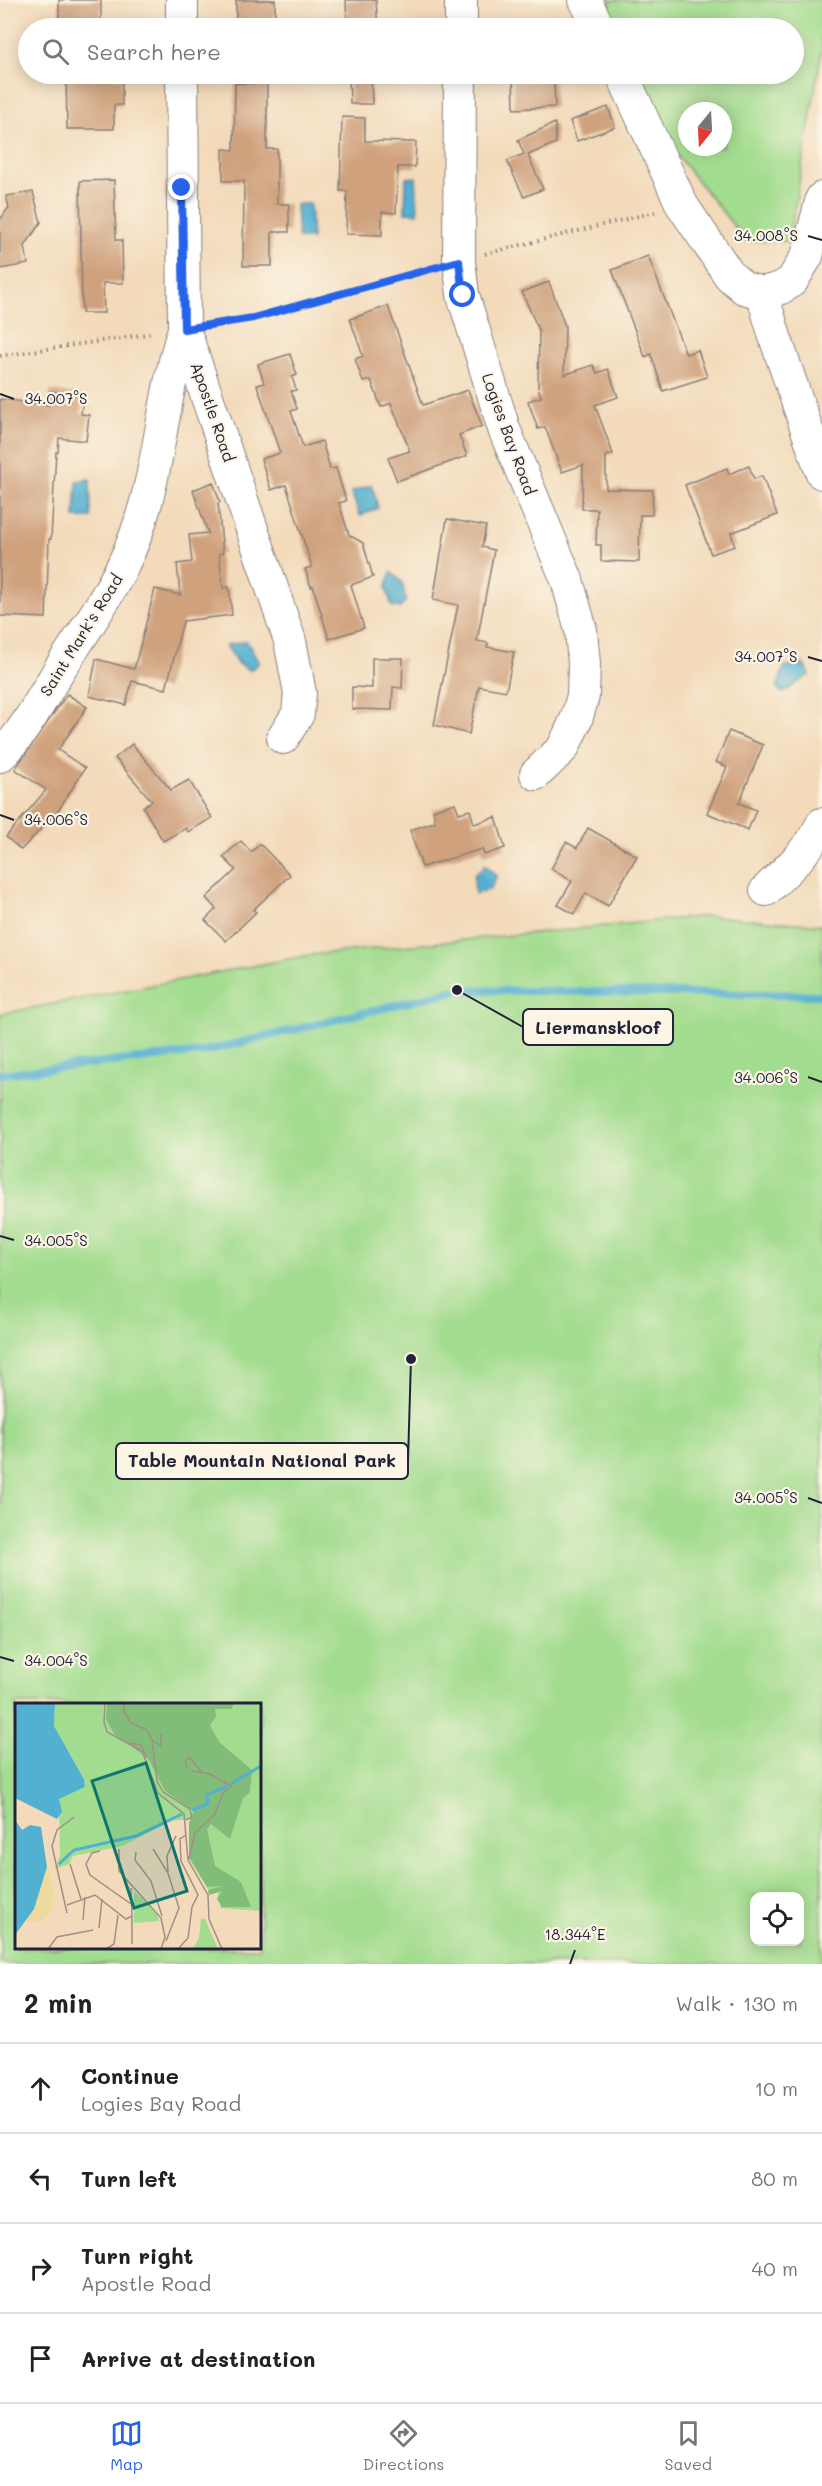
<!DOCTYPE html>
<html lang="en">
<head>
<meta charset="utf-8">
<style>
  body { margin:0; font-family:Mali,sans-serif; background:#f6f6f6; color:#222 }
  .controls { position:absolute; right:18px; bottom:18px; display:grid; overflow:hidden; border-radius:12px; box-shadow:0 3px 15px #0003 }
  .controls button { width:54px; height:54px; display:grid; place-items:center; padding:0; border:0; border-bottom:2px solid #e0e0e0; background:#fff; color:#222; font:30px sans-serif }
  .compass { position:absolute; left:678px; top:102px; width:54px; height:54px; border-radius:50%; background:#fff; box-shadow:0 3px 15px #0003; rotate:198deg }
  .stop { position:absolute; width:18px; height:18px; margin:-14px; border:4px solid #2563eb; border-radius:50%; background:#fff }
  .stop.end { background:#2563eb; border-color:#fff; box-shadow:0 2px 6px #0008 }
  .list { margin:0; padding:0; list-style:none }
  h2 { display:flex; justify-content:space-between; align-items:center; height:78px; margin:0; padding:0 24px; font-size:26px }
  h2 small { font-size:20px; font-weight:400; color:#767676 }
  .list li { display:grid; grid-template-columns:39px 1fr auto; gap:18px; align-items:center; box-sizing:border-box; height:90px; padding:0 24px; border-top:2px solid #e0e0e0 }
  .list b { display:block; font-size:22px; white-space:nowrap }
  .list p { margin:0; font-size:20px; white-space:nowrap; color:#767676 }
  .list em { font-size:20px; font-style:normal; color:#767676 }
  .icon { flex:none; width:33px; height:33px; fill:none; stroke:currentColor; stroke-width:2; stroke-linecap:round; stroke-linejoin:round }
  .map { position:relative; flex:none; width:822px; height:1964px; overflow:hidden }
  .search { position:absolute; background:#fff; box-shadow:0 3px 15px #0003; left:18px; right:18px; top:18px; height:66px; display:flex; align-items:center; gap:15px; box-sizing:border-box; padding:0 21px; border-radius:33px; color:#767676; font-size:22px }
  .sheet { height:438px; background:#fff }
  nav { display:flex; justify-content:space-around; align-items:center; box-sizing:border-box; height:84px; border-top:2px solid #e0e0e0; background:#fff; font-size:16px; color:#767676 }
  nav a { display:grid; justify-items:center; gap:3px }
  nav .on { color:#2563eb }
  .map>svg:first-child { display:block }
  .green { fill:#a2dc8e; stroke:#627f64; stroke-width:1.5; fill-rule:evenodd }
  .water { fill:#52b0d0; stroke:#3a6986; stroke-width:1.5 }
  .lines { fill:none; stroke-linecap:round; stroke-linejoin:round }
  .stream { stroke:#52b0d0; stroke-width:8 }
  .building { fill:#cfa17d }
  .minor-casing { stroke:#8a7e7a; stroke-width:34 }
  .path { stroke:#8a7e7a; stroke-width:4; stroke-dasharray:1.5 4.5; stroke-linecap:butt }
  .minor { stroke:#fff; stroke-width:32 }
  .route { stroke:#2563eb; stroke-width:8 }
  .ticks { fill:none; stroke:#22223b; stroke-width:2 }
  .labels { text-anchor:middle; stroke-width:4.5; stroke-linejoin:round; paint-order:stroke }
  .street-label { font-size:16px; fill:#22223b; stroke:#fcf5e5 }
  .inset-river { fill:none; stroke:#52b0d0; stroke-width:3 }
  .inset-road { fill:none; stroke:#9f9087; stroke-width:1.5 }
  .view { fill:#0f766e; fill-opacity:0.15; stroke:#0f766e; stroke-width:3 }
  .inset-edge { fill:none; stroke:#22223b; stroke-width:3 }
  .ticks-label { font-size:15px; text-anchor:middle; fill:#22223b; stroke:#fcf5e5; stroke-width:4.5; stroke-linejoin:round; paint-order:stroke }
  .leader { fill:none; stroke:#22223b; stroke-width:2 }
  .callout-dot { fill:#22223b; stroke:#fcf5e5; stroke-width:2 }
  .callout { fill:#fcf5e5; stroke:#22223b; stroke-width:2 }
  .callout-label { font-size:18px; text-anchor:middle; font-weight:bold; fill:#22223b }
</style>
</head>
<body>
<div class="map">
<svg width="822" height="1964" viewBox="0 0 822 1964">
  <rect width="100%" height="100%" fill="#fcf5e5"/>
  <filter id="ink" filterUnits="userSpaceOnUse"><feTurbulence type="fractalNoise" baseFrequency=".0167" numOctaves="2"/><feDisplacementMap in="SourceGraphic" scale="12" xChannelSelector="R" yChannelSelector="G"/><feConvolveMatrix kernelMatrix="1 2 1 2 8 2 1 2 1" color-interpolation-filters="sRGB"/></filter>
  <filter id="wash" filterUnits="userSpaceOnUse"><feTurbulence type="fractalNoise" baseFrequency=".008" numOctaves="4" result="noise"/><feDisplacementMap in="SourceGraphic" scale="24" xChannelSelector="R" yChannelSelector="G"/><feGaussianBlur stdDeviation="1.35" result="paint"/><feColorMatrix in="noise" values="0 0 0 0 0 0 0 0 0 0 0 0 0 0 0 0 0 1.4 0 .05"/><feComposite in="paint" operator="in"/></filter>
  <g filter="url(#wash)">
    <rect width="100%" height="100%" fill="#f2daba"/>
    <g class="green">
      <path d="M 604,0 L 822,0 L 822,50 L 789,241 L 746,241 L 676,154 L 639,74 L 794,74 L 794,28 L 618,28 ZM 687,111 L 723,111 L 723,147 L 687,147 Z"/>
      <path d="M 707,916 L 822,925 L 822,1964 L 0,1964 L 0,1014 L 310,955 ZM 260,1704 L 260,1948 L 16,1948 L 16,1704 ZM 800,1896 L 800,1942 L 754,1942 L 754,1896 Z"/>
    </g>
    <g class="water">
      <path d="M 416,177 L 418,213 L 405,212 L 406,178 Z"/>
      <path d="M 310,203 L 312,239 L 298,238 L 296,205 Z"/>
      <path d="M 90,479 L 91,518 L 75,518 L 77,481 Z"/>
      <path d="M 372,485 L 378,508 L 360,516 L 351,492 Z"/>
      <path d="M 391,572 L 402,582 L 406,600 L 400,608 L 392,606 L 386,587 Z"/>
      <path d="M 247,641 L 259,663 L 250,670 L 238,664 L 226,645 Z"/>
      <path d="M 802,663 L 810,674 L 783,693 L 777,688 L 784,667 Z"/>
      <path d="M 485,865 L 497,876 L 490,889 L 475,894 L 474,875 Z"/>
    </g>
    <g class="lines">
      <path class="stream" d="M 0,1074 L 202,1052 L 457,990 L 822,995"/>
    </g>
    <g id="blocks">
      <g class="building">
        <rect x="59" y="0" width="42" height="28"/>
        <rect x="236" y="0" width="39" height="28"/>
        <path d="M 346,0 L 376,0 L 378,28 L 347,28 Z"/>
        <path d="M 66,74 L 112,74 L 112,78 L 122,78 L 122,105 L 114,105 L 114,129 L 67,129 Z"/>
        <path d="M 349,74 L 371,74 L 372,104 L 350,104 Z"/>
        <path d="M 513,74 L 542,74 L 542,80 L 554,79 L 555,107 L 514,109 Z"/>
        <path d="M 235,83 L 267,84 L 267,149 L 277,149 L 277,204 L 289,204 L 289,232 L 272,232 L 272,266 L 243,266 L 244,181 L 223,181 L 223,149 L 234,150 Z"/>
        <path d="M 608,107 L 615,127 L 577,141 L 570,121 Z"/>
        <path d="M 342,117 L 365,118 L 365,141 L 416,142 L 415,167 L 398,167 L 396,213 L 382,212 L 382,235 L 346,234 L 347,191 L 340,191 Z"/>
        <path d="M 555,123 L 556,143 L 528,155 L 543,189 L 524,197 L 507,161 L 524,154 L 518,140 Z"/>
        <path d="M 114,180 L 116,240 L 122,240 L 123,283 L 103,283 L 104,313 L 82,313 L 80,181 Z"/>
        <path d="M 33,192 L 41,222 L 25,246 L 28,264 L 0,269 L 0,220 L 9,207 L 6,196 Z"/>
        <path d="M 648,256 L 686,354 L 698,350 L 707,377 L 663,391 L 651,354 L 645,357 L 612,270 Z"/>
        <path d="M 549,282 L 565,326 L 564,375 L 593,365 L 597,373 L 608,369 L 618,397 L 595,405 L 613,454 L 606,456 L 606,489 L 653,490 L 652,515 L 640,515 L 639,562 L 601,561 L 601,545 L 596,545 L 597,509 L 582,509 L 583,465 L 562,472 L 545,427 L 538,429 L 528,401 L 541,397 L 538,387 L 539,331 L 522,292 Z"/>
        <path d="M 388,306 L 423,405 L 468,390 L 482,426 L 459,435 L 467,456 L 397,481 L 388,458 L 410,451 L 391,403 L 381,407 L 371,380 L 363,382 L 355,359 L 363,356 L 350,319 Z"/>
        <path d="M 290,354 L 297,375 L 292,377 L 296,390 L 291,391 L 297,409 L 291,411 L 303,447 L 322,441 L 330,469 L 336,468 L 346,501 L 339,503 L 349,535 L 363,543 L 373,577 L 351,585 L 364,628 L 329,639 L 313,586 L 311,587 L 305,569 L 312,567 L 286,485 L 271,490 L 261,459 L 280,453 L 257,385 L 264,383 L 258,364 Z"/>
        <path d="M 50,391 L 83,395 L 81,414 L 89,415 L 86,441 L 59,438 L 58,452 L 56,452 L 51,539 L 49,539 L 46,618 L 0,616 L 0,399 L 49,405 Z"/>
        <path d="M 749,466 L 754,479 L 762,476 L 777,515 L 731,533 L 735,546 L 711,554 L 685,485 L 727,468 L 729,474 Z"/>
        <path d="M 213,482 L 220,502 L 218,503 L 223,553 L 219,554 L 223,588 L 229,587 L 232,615 L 183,621 L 166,689 L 132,681 L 126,705 L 89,696 L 96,659 L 134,669 L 155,589 L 180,595 L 177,564 L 192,562 L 189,535 L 208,533 L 193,490 Z"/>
        <path d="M 447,519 L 486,526 L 482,547 L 494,550 L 477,641 L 488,643 L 487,647 L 514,652 L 506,691 L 479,686 L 469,734 L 434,725 L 458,605 L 433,600 Z"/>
        <path d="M 372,658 L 403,658 L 402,688 L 393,687 L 392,710 L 352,709 L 352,687 L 372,688 Z"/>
        <path d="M 67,694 L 87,707 L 58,750 L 85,768 L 58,811 L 21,850 L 6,837 L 46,790 L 15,769 Z"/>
        <path d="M 729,731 L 763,745 L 739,803 L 756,810 L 748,830 L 707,813 L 727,767 L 716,762 Z"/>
        <path d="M 132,744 L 171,790 L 189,780 L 212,818 L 188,832 L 186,828 L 163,841 L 143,807 L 152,801 L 115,758 Z"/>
        <path d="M 455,803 L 459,813 L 470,810 L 474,824 L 496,817 L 505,848 L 484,855 L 482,849 L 422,867 L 410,830 L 435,822 L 433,810 Z"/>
        <path d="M 588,828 L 637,856 L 608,906 L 586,893 L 574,914 L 558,905 L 572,881 L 551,869 L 566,842 L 577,848 Z"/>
        <path d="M 241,841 L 251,852 L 260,844 L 290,875 L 253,910 L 256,912 L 226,941 L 205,920 L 216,909 L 206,898 L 236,870 L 223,857 Z"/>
      </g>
    </g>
  </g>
  <g filter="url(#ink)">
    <use href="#blocks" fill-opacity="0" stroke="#8a7e7a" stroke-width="1.5"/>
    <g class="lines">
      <g class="minor-casing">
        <g id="minor">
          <path d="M 585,0 L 599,28"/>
          <path d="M 182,28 L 182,0"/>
          <path d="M 461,28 L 461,0"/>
          <path d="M 182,74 L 184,329 L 290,641 L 300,693 L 298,714 L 283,738"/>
          <path d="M 460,74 L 459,261 L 463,295 L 504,429 L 567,580 L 581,630 L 584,664 L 583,696 L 576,720 L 563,748 L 536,774"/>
          <path d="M 622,74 L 682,205 L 730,276 L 744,288 L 762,293 L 781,288 L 792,281 L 807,256 L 822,198"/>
          <path d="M 762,293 L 775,337 L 822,473"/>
          <path d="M 0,756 C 23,735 42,698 59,670 C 87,627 117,585 135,537 C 160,470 162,397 184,329"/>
          <path d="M 766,890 C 787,870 809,850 822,824"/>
        </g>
      </g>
      <g class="path">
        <path d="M 485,254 L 655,212"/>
        <path d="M 212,324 L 253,318 L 434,268"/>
        <path d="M 0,356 L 154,333"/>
      </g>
      <use href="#minor" class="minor"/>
    </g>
  </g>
  <g class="lines" filter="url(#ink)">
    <path class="route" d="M 182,188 L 184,329 L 253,318 L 459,261 L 463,295"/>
  </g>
  <path class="ticks" d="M 808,236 L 822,240M 0,394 L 14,399M 808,657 L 822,661M 0,815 L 14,820M 808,1077 L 822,1082M 0,1236 L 14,1240M 808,1498 L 822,1503M 0,1657 L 14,1661M 570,1964 L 575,1950"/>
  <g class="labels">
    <g class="street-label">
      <text transform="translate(213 412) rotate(71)" y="6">Apostle Road</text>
      <text transform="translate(509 434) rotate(70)" y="6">Logies Bay Road</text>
      <text transform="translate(81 635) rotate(-58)" y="6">Saint Mark's Road</text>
    </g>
  </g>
  <g transform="translate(15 1703)">
    <rect width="246" height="246" fill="#f2daba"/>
    <path d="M 40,0 L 246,0 L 246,208 L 206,205 L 202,186 L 195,189 L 174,156 L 175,116 L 157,118 L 107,143 L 58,153 L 54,161 L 40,166 L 45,153 L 44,96 L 70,84 L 69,75 L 39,23 ZM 119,188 L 142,210 L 144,218 L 119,220 ZM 186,216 L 190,216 L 203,246 L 178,246 L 184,235 Z" fill="#a2dc8e"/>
    <path d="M 92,0 L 220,0 L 216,6 L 200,6 L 201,14 L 195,22 L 204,39 L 237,67 L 235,89 L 228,95 L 215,136 L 196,121 L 192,126 L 200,163 L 226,179 L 236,204 L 207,204 L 202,196 L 207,188 L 194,192 L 193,187 L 208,183 L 192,184 L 174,154 L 174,120 L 179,108 L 150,88 L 133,55 L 100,32 L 91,17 Z" fill="#81bc79"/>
    <path d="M 33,164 L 39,189 L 36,207 L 26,219 L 15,219 L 12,218 Z" fill="#eeda9e"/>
    <path d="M 0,0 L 40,0 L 39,23 L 69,76 L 70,84 L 44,96 L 47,109 L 42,116 L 0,95 ZM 0,117 L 7,127 L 15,122 L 26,124 L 32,164 L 19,206 L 0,232 Z" fill="#52b0d0"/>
    <path class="inset-river" d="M 216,81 L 246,63M 177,107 L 193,101 L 192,92 L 212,83M 44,161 L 59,147 L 121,133 L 167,111"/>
    <path class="inset-road" d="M 90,0 L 89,19 L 92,29 L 127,48 L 143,90 L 169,111 L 173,157 L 193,192 L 194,216 L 207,246M 110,0 L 108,7 L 116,20 L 132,27 L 137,37M 146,31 L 146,43 L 137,37 L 142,78 L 148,89 L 175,106 L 177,114 L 171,117M 112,40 L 126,42 L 132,55M 172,65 L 170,58 L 174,54 L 186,68M 104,146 L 104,168 L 146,215 L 150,234 L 146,246M 138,146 L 153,170 L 164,205 L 151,238M 85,148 L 77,150 L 71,161 L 75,172 L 116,201M 121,149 L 120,157 L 136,178 L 147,213M 174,156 L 180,130 L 200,111 L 208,90 L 216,83 L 195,71 L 177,68M 55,161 L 66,196M 153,169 L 152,153 L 161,133M 52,202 L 80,192 L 111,216 L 117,213 L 116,185M 52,210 L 37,143 L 42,127 L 59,114M 117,213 L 117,241M 68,217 L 70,194M 84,225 L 87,196M 33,246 L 42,234 L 78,227M 91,246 L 99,241 L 103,212M 163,246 L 173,235 L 177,204 L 183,192 L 166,158 L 165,136 L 171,132"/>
    <path class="view" d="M 131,60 L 172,188 L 119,205 L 77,78 Z"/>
    <rect width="246" height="246" class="inset-edge"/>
  </g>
  <g class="ticks-label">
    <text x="766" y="241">34.008°S</text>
    <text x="56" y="404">34.007°S</text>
    <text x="766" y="662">34.007°S</text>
    <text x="56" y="825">34.006°S</text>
    <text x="766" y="1083">34.006°S</text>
    <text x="56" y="1246">34.005°S</text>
    <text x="766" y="1503">34.005°S</text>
    <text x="56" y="1666">34.004°S</text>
    <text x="575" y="1940">18.344°E</text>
  </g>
  <path class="leader" d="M457 990L523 1027M411 1359L408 1461"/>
  <g class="callout-dot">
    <circle cx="457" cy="990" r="6"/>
    <circle cx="411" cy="1359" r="6"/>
  </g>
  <g class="callout">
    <rect x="523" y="1009" width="150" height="36" rx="6"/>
    <rect x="116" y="1443" width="292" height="36" rx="6"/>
  </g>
  <g class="callout-label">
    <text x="598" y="1034">Liermanskloof</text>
    <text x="262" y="1467">Table Mountain National Park</text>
  </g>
</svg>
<div class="controls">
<button><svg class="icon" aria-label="locate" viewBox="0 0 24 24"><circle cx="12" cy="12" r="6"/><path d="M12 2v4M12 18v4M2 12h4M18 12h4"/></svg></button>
</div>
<svg class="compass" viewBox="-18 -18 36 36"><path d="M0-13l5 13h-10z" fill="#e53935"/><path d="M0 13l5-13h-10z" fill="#767676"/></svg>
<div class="stop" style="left:463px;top:295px"></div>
<div class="stop end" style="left:182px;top:188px"></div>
<div class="search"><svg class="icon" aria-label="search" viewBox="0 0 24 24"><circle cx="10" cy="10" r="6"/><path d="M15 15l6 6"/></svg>Search here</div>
</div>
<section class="sheet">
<h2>2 min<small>Walk · 130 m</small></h2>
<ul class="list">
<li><svg class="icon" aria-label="ahead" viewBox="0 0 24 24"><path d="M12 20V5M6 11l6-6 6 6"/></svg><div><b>Continue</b><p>Logies Bay Road</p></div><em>10 m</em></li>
<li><svg class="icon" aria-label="left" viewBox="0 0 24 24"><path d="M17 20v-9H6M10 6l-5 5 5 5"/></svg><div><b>Turn left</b></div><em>80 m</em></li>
<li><svg class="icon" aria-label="right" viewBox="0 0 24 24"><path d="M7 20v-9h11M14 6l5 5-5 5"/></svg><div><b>Turn right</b><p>Apostle Road</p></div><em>40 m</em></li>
<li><svg class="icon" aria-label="arrive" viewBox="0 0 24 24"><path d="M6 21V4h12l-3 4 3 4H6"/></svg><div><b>Arrive at destination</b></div></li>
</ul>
</section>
<nav>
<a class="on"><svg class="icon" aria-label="map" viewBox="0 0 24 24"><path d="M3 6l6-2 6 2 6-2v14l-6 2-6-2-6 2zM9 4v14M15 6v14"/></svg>Map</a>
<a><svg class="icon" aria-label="directions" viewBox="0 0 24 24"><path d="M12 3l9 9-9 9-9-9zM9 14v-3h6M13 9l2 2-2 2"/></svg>Directions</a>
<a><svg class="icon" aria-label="saved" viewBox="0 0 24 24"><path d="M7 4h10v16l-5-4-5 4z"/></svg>Saved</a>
</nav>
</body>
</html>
